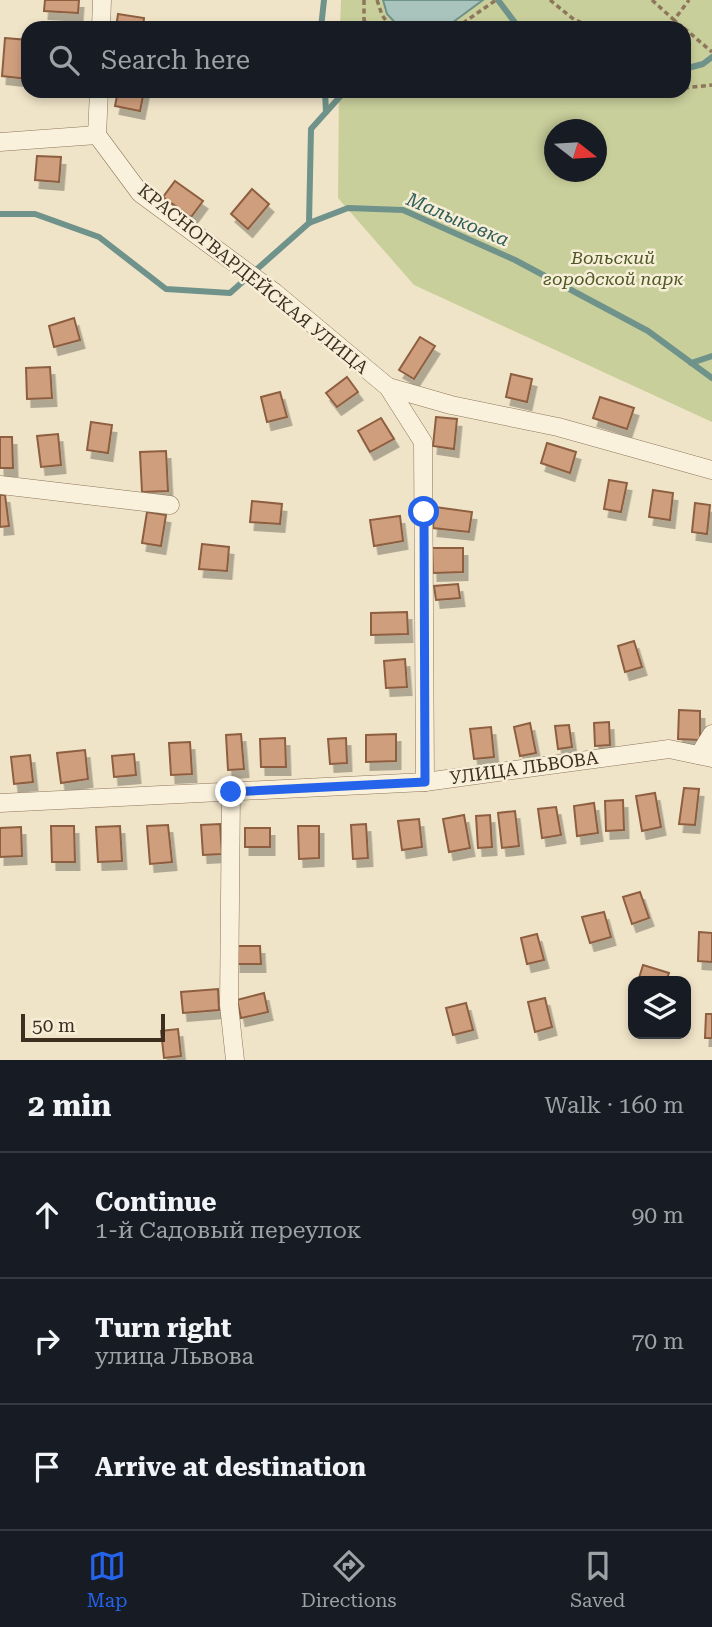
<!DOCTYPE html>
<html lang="en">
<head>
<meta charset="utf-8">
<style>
  body { margin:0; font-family:"Roboto Serif",serif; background:#242831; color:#f1f3f6 }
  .controls { position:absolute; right:21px; bottom:21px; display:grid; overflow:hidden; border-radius:14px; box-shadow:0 4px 10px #0003 }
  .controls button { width:63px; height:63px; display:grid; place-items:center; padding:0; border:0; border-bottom:2px solid #363941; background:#171b24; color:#f1f3f6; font:35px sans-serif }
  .compass { position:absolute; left:544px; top:119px; width:63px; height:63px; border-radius:50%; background:#171b24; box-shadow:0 4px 10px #0003; rotate:107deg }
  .scale { position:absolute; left:21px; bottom:18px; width:144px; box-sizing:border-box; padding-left:7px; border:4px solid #3d2e20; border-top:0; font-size:19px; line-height:24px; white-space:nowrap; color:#3d2e20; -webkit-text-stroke:5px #f7eed8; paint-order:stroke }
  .stop { position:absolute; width:21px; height:21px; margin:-16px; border:5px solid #2563eb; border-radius:50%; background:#fff }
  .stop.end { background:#2563eb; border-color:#fff; box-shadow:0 2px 7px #0008 }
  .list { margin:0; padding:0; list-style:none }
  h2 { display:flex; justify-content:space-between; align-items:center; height:91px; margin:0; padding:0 28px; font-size:30px }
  h2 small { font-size:23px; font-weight:400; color:#9ea1a6 }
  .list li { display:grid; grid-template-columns:46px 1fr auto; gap:21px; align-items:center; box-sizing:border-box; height:126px; padding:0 28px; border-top:2px solid #363941 }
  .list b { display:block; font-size:26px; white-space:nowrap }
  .list p { margin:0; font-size:23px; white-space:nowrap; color:#9ea1a6 }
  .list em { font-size:23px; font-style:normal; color:#9ea1a6 }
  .icon { flex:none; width:38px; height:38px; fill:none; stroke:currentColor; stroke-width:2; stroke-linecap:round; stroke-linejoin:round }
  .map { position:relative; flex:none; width:712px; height:1060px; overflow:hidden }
  .search { position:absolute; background:#171b24; box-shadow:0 4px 10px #0003; left:21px; right:21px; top:21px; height:77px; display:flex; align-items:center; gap:18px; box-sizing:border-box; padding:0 24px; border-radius:21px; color:#9ea1a6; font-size:26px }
  .sheet { height:469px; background:#171b24 }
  nav { display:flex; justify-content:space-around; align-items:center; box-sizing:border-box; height:98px; border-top:2px solid #363941; background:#171b24; font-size:19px; color:#9ea1a6 }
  nav a { display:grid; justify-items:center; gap:4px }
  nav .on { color:#2563eb }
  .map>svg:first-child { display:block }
  .green { fill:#c9cf9b; fill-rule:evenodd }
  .water { fill:#a9c4bc; stroke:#6f938a; stroke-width:2 }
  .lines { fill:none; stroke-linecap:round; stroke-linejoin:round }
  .stream { stroke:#6f938a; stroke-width:6 }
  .building { fill:#cf9f7d; stroke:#8d5f41; stroke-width:2; filter:url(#shadow) }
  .minor-casing { stroke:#8d765c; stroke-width:19 }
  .path { stroke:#8d765c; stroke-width:3.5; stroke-dasharray:5 3.5; stroke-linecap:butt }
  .minor { stroke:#faf1dc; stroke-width:18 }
  .route { stroke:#2563eb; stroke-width:9 }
  .labels { text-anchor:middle; stroke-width:5; stroke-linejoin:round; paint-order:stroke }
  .park-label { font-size:18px; font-style:italic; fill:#4d5a26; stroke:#f7eed8 }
  .street-label { font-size:18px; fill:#3d2e20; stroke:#f7eed8 }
  .water-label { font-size:19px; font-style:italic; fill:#2f5d5a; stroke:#f7eed8 }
</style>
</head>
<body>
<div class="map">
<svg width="712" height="1060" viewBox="0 0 712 1060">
  <defs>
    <filter id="shadow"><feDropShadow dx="4.5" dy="8" stdDeviation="0" flood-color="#0004"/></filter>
  </defs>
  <rect width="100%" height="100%" fill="#f0e4c8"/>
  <path class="green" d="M 341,0 L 712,0 L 712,422 L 414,285 L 338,198 L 339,91 L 684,91 L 684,28 L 340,28 ZM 554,130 L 596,130 L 596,172 L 554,172 Z"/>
  <path class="water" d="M 383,0 L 483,0 L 445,28 L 400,28 L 387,14 Z"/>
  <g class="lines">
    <g class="stream">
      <path d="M 498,0 L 519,28"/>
      <path d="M 321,28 L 324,0"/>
      <path d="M 684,69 L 703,64 L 712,57"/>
      <path d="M 325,91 L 326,112"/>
      <path d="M 0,214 L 35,214 L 99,237 L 166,289 L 230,293 L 309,223 L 348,208 L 403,210 L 515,260 L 648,331 L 712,378"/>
      <path d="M 309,223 L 311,129 L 345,91"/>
      <path d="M 691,363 L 712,356"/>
    </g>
  </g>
  <g class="building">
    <path d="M 45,0 L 79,0 L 78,13 L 44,11 Z"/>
    <path d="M 118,14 L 144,18 L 143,28 L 116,28 Z"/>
    <path d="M 5,38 L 28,40 L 28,79 L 2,76 Z"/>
    <path d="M 118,91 L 144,91 L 140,111 L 115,106 Z"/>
    <path d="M 37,156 L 61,157 L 59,182 L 35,180 Z"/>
    <path d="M 175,181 L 203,201 L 191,217 L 163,197 Z"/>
    <path d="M 252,189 L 269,204 L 248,229 L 231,214 Z"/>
    <path d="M 74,318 L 80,340 L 54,347 L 49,326 Z"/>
    <path d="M 420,337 L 435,346 L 414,379 L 399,370 Z"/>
    <path d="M 50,367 L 52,398 L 27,399 L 26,368 Z"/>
    <path d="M 511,374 L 532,379 L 527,402 L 506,397 Z"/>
    <path d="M 347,377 L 358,392 L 337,407 L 326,393 Z"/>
    <path d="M 280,392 L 287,417 L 267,422 L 261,397 Z"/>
    <path d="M 600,397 L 634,408 L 627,429 L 593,418 Z"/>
    <path d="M 436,417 L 457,419 L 454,449 L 433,446 Z"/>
    <path d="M 381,418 L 394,439 L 370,452 L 358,431 Z"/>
    <path d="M 91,422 L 112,425 L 108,453 L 87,450 Z"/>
    <path d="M 58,434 L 61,465 L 41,467 L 37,436 Z"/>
    <path d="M 0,437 L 12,437 L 13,468 L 0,468 Z"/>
    <path d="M 547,443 L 576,452 L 570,473 L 541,463 Z"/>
    <path d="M 166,451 L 168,491 L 142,492 L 140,452 Z"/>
    <path d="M 609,480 L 627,483 L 621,512 L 604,509 Z"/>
    <path d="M 653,490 L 673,493 L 670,520 L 649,517 Z"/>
    <path d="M 0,495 L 5,495 L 9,526 L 0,527 Z"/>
    <path d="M 252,501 L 282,504 L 280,524 L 250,522 Z"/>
    <path d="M 695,503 L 710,505 L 707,534 L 692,532 Z"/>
    <path d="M 435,507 L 472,512 L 469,532 L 433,528 Z"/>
    <path d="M 147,512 L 166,515 L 161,546 L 142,543 Z"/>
    <path d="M 400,516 L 403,541 L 374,546 L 370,520 Z"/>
    <path d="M 202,544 L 229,547 L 227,571 L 199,569 Z"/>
    <path d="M 432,548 L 463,548 L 463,572 L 433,573 Z"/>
    <path d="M 458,584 L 460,598 L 436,600 L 434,586 Z"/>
    <path d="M 407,612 L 408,634 L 371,635 L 371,613 Z"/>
    <path d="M 634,641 L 642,667 L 625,672 L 618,646 Z"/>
    <path d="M 405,659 L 407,687 L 386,688 L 384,661 Z"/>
    <path d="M 679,710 L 700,711 L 700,740 L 678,739 Z"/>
    <path d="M 609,722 L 610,745 L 595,746 L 594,723 Z"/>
    <path d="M 530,723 L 536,753 L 520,756 L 514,727 Z"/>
    <path d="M 569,725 L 572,747 L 558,749 L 555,726 Z"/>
    <path d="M 491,727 L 494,757 L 474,759 L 470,729 Z"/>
    <path d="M 241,734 L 244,769 L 228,770 L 226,735 Z"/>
    <path d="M 396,734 L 396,761 L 366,762 L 366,735 Z"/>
    <path d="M 285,738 L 286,767 L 261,767 L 260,739 Z"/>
    <path d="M 346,738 L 347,763 L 330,764 L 328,739 Z"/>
    <path d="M 190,742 L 192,774 L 171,775 L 169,743 Z"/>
    <path d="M 85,750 L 88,779 L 61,783 L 57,753 Z"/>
    <path d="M 134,754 L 136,775 L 114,777 L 112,756 Z"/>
    <path d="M 30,755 L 33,782 L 14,784 L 11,757 Z"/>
    <path d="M 684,788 L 699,789 L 695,825 L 679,824 Z"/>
    <path d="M 655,793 L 661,827 L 642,831 L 636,796 Z"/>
    <path d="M 623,800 L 624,830 L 606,831 L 605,801 Z"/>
    <path d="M 594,803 L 598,833 L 577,836 L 574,806 Z"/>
    <path d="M 556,807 L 561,835 L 542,838 L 538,809 Z"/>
    <path d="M 515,811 L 519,846 L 502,848 L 498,813 Z"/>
    <path d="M 464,815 L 470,848 L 449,852 L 443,819 Z"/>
    <path d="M 490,815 L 492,847 L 478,848 L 476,816 Z"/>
    <path d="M 419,819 L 422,847 L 402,850 L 398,821 Z"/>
    <path d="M 220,824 L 222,854 L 203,855 L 201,825 Z"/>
    <path d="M 366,824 L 368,858 L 353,859 L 351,825 Z"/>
    <path d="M 168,825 L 172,862 L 150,864 L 147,826 Z"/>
    <path d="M 51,826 L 74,826 L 75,862 L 52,862 Z"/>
    <path d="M 120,826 L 122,861 L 98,862 L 96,827 Z"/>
    <path d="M 298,826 L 319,826 L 319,858 L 299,859 Z"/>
    <path d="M 21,827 L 22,856 L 0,857 L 0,828 Z"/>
    <rect x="245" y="828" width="25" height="19"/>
    <path d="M 640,892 L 649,918 L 632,924 L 623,897 Z"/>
    <path d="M 604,912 L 611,937 L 590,943 L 582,917 Z"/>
    <path d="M 699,932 L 712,933 L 712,962 L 698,961 Z"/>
    <path d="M 537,934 L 544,960 L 527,964 L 521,938 Z"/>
    <path d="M 236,946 L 260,946 L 261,964 L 236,964 Z"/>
    <path d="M 643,965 L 669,973 L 666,981 L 648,981 L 639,978 Z"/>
    <path d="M 218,989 L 219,1010 L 183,1013 L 181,992 Z"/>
    <path d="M 264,993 L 268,1012 L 241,1018 L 237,1000 Z"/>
    <path d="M 545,998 L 552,1027 L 535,1032 L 528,1002 Z"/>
    <path d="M 466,1003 L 473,1030 L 453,1035 L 446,1008 Z"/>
    <path d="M 706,1014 L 712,1014 L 712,1038 L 705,1038 Z"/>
    <path d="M 178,1029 L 181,1056 L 164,1058 L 161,1031 Z"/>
  </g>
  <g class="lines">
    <g class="minor-casing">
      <g id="minor">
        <path d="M 101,28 L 102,0"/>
        <path d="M 99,91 L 97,135 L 140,193 L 274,292 L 388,387 L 423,442 L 425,782"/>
        <path d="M 0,142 L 97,135"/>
        <path d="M 388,387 L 451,405 L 558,427 L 712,470"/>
        <path d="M 0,485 L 170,505"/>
        <path d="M 699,755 L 712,734"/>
        <path d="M 231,792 L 229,1005 L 235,1060"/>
        <path d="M 0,803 L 425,782 L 669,749 L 712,758"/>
      </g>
    </g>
    <g class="path">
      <path d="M 364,0 L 364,20 L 370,28"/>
      <path d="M 377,0 L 382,15 L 391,28"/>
      <path d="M 550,0 L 572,18 L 592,28"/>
      <path d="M 652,0 L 674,20 L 668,28"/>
      <path d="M 456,28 L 496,0"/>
      <path d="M 683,28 L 674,20 L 689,0"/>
      <path d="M 684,28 L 712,52"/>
      <path d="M 684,88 L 712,85"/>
    </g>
    <use href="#minor" class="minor"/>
  </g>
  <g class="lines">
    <path class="route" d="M 231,792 L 425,782 L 424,512"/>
  </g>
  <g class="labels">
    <g class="park-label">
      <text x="613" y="264">Вольский<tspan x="613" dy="21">городской парк</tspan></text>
    </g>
    <g class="street-label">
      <text transform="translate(253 279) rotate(39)" y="6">КРАСНОГВАРДЕЙСКАЯ УЛИЦА</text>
      <text transform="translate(524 768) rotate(-8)" y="6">УЛИЦА ЛЬВОВА</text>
    </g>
    <g class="water-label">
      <text transform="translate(458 219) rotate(23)" y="7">Малыковка</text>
    </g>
  </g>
</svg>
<div class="controls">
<button><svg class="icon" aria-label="layers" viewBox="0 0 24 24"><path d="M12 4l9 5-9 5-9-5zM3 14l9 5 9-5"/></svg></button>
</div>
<svg class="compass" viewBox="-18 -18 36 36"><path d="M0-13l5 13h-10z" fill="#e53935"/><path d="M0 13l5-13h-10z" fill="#9ea1a6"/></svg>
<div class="scale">50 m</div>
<div class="stop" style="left:424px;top:512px"></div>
<div class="stop end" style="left:231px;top:792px"></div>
<div class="search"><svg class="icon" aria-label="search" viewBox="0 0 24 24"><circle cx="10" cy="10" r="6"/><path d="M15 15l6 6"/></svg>Search here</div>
</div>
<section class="sheet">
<h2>2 min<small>Walk · 160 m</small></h2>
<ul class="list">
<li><svg class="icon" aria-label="ahead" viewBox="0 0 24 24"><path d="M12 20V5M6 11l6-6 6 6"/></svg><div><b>Continue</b><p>1-й Садовый переулок</p></div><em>90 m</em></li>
<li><svg class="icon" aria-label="right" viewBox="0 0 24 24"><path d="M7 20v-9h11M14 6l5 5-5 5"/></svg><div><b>Turn right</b><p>улица Львова</p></div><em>70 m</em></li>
<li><svg class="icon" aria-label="arrive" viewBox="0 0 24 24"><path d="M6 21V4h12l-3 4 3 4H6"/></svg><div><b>Arrive at destination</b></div></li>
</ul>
</section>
<nav>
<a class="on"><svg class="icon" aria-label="map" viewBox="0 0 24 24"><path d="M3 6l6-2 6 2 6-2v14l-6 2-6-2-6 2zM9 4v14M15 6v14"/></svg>Map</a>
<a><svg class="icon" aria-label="directions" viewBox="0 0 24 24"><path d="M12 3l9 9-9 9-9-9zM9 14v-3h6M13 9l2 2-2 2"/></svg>Directions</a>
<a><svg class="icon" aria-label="saved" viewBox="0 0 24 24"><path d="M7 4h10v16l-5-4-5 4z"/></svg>Saved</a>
</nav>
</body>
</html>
